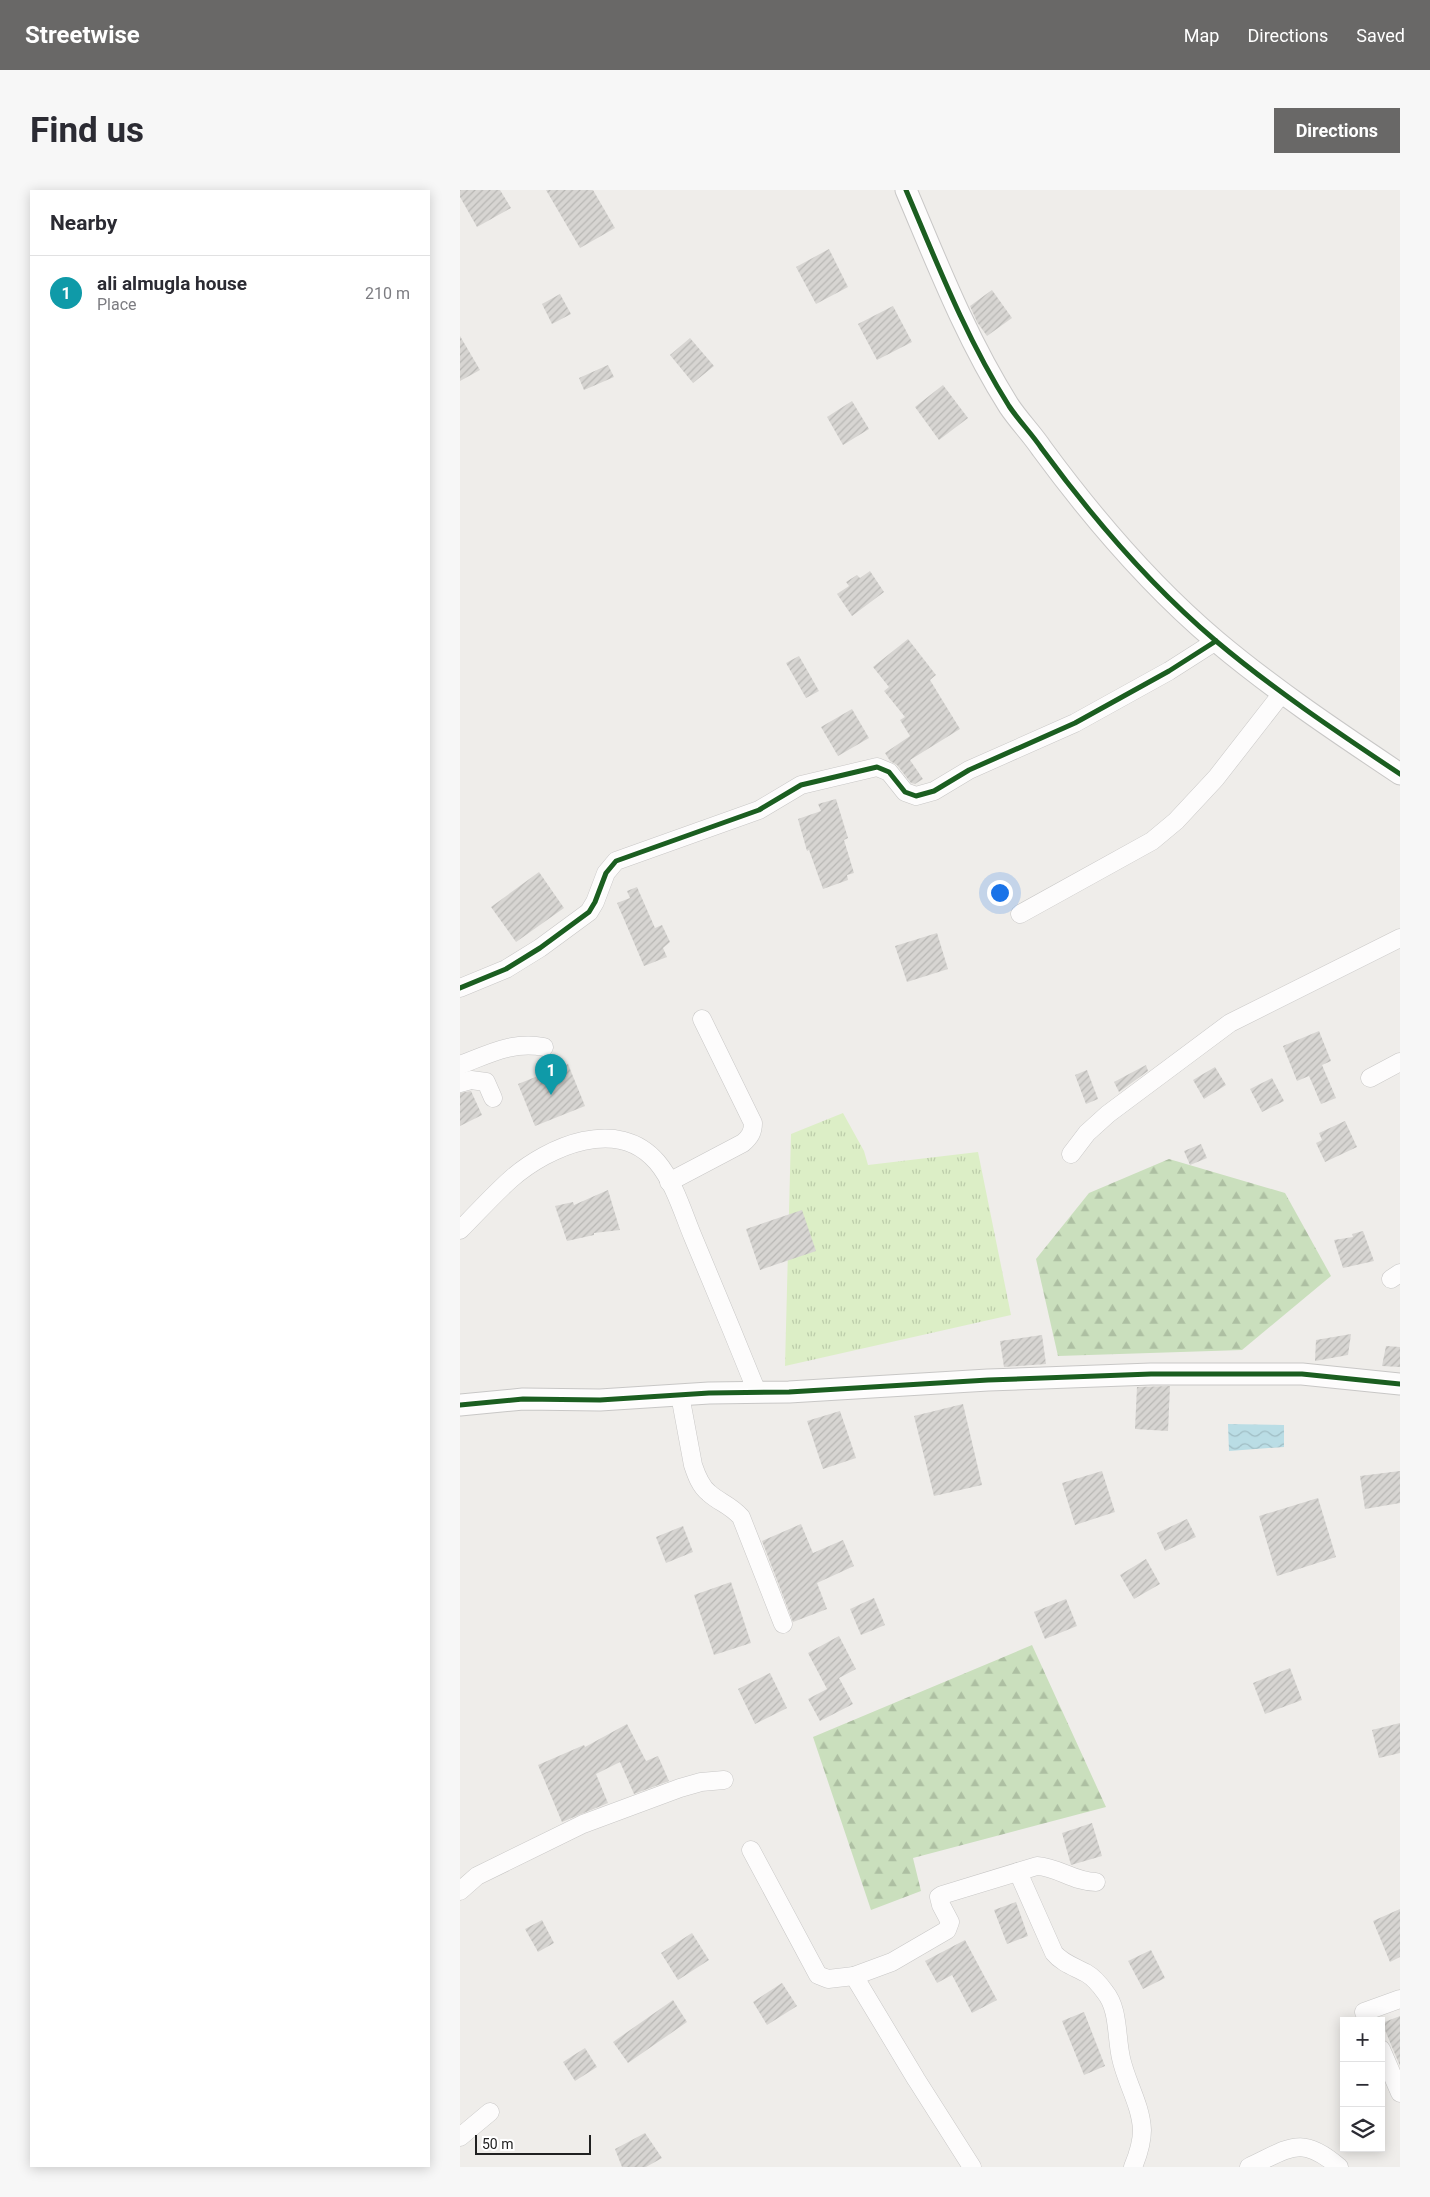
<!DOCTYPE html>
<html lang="en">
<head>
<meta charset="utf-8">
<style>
  body { margin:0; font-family:Roboto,sans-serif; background:#f7f7f7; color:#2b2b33 }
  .controls { position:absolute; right:15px; bottom:15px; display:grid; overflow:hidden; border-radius:0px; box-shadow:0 2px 12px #0003 }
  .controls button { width:45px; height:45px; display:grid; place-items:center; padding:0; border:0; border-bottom:1px solid #e1e1e2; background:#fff; color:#2b2b33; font:25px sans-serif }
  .scale { position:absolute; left:15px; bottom:12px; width:116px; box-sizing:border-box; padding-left:5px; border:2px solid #212121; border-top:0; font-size:14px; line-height:18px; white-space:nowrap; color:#212121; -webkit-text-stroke:4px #fff; paint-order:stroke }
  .you { position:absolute; left:539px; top:702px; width:18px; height:18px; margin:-12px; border:4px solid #fff; border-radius:50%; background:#1a73e8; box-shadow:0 0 0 8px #1a73e833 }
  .badge { display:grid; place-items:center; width:32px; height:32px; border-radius:50%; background:#696867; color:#fff; font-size:16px; font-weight:700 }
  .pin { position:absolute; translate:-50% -41px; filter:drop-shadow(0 1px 2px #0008) }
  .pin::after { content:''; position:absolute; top:26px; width:18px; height:15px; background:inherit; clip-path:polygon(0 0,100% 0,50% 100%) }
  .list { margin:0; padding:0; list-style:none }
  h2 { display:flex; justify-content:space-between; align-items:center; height:65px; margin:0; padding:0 20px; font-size:21px }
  h2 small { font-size:16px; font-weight:400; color:#7c7c81 }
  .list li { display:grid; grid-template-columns:32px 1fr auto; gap:15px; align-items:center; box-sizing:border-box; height:75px; padding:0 20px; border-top:1px solid #e1e1e2 }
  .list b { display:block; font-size:19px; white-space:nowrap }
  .list p { margin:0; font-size:16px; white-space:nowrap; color:#7c7c81 }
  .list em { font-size:16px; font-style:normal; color:#7c7c81 }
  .icon { flex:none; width:28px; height:28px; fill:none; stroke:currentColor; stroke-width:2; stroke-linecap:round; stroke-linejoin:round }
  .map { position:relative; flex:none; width:940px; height:1977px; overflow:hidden; border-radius:0px }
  header { display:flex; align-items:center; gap:30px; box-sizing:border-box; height:70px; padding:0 25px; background:#696867; color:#fff }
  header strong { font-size:24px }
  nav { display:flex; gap:28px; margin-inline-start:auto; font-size:18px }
  .intro { display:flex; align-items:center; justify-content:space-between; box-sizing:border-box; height:120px; padding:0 30px }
  h1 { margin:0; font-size:35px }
  .button { padding:12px 22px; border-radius:0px; background:#696867; color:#fff; font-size:18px; font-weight:700 }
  main { display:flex; gap:30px; padding:0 30px }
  aside { flex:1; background:#fff; border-radius:0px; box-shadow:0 2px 12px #0003 }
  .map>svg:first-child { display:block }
  .grass { fill:url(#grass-tufts) }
  .forest { fill:url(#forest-firs) }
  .water { fill:url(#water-waves) }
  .building { fill:url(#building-hatch) }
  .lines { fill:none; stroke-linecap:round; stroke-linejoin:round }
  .minor-casing { stroke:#c8c7c6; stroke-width:19 }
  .tertiary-casing { stroke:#c8c7c6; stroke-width:23 }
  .minor { stroke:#fdfcfc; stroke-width:18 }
  .tertiary { stroke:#fdfcfc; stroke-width:21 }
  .cycleway-casing { stroke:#fff; stroke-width:8 }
  .cycleway { stroke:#1b5e20; stroke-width:5 }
</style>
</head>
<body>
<header>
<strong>Streetwise</strong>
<nav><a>Map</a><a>Directions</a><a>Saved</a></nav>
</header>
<div class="intro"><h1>Find us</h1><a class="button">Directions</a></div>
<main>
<aside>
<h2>Nearby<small></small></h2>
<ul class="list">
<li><span class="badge" style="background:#0f9aa8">1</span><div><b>ali almugla house</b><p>Place</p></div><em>210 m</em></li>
</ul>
</aside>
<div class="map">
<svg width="940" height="1977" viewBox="0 0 940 1977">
  <defs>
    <pattern id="grass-tufts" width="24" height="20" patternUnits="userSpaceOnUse" patternTransform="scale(1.25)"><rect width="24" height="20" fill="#dceec6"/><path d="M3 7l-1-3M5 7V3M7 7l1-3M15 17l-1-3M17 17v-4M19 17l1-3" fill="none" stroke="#bcccaa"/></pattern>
    <pattern id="forest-firs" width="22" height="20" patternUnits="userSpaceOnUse" patternTransform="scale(1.25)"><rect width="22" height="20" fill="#cadfbd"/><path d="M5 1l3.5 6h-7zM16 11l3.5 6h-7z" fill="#adbfa2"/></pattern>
    <pattern id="water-waves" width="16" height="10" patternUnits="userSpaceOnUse" patternTransform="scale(1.25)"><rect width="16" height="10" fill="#badde5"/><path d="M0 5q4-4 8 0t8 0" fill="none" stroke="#a0bdc4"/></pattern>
    <pattern id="building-hatch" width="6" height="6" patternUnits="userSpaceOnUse" patternTransform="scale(1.25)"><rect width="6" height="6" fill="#d7d5d2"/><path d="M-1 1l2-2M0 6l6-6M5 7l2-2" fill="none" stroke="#b8b7b4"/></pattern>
  </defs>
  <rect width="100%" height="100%" fill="#efedea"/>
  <path class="grass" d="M 383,923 L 404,961 L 408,975 L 518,962 L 551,1125 L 325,1176 L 331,944 Z"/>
  <g class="forest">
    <path d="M 709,969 L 825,1003 L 871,1086 L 782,1160 L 598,1166 L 576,1069 L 629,1003 Z"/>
    <path d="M 572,1455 L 646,1617 L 453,1668 L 461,1701 L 411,1720 L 353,1547 Z"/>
  </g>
  <path class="water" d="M 768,1234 L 824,1235 L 824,1257 L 769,1261 Z"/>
  <g class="building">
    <path d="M 0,0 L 40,0 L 51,18 L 17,37 L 0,7 Z"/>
    <path d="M 86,0 L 133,0 L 155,38 L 120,58 Z"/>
    <path d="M 369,59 L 388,97 L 356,114 L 336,77 Z"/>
    <path d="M 532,100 L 552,128 L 527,146 L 517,132 L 510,116 Z"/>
    <path d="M 100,104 L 111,124 L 92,134 L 82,114 Z"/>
    <path d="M 433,116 L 452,152 L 417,170 L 398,134 Z"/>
    <path d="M 0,146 L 20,180 L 0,191 Z"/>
    <path d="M 230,148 L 254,176 L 233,193 L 210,165 Z"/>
    <path d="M 148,175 L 154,187 L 124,200 L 119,188 Z"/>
    <path d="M 483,195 L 508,228 L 479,250 L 455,217 Z"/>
    <path d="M 392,211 L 409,239 L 383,255 L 367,227 Z"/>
    <path d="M 410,381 L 424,402 L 392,426 L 377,404 L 389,396 L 386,392 L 397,385 L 400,388 Z"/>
    <path d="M 448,449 L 476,485 L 470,490 L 500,539 L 450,570 L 463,589 L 455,594 L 451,593 L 437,575 L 430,571 L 425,563 L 450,546 L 440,530 L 445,527 L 424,501 L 429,497 L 413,477 Z"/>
    <path d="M 339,466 L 359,501 L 346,508 L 326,473 Z"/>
    <path d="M 392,519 L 409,548 L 378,566 L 361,537 Z"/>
    <path d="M 376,609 L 388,648 L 384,650 L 394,683 L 387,685 L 388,690 L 363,699 L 349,660 L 347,661 L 338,629 L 361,621 L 358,614 Z"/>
    <path d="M 79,682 L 104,718 L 56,752 L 31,717 Z"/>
    <path d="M 177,697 L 195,738 L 202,735 L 210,752 L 203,758 L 207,767 L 184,776 L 157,713 L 170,708 L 167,701 Z"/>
    <path d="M 477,743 L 488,779 L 447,792 L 435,756 Z"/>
    <path d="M 859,841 L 871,871 L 862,875 L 876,908 L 861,914 L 849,886 L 837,891 L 823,856 Z"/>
    <path d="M 108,874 L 125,916 L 75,936 L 58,894 Z"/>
    <path d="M 686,875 L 688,881 L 659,902 L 654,892 Z"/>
    <path d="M 755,877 L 766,895 L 744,909 L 733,890 Z"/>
    <path d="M 627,880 L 638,909 L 626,914 L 615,885 Z"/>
    <path d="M 812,888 L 824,911 L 802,922 L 790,899 Z"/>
    <path d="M 11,901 L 22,925 L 0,936 L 0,903 Z"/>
    <path d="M 885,931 L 897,957 L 865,972 L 856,953 L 862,950 L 859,943 Z"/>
    <path d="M 741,954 L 747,968 L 730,975 L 724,961 Z"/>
    <path d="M 148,1000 L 160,1040 L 134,1043 L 134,1045 L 107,1051 L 95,1016 L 113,1012 L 114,1015 Z"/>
    <path d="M 342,1020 L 356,1061 L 300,1080 L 286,1039 Z"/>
    <path d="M 903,1041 L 914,1071 L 883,1078 L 874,1050 L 893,1047 L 892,1044 Z"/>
    <path d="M 891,1144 L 888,1165 L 855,1171 L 856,1150 Z"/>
    <path d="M 582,1145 L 586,1174 L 544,1177 L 540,1151 Z"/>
    <path d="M 926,1156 L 940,1157 L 940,1177 L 922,1176 Z"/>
    <path d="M 710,1196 L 708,1241 L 675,1239 L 677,1197 Z"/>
    <path d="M 503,1214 L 522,1295 L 474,1306 L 454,1226 Z"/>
    <path d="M 380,1221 L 396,1268 L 363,1279 L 347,1231 Z"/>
    <path d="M 642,1281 L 655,1322 L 615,1335 L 602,1293 Z"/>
    <path d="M 940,1281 L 940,1313 L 905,1319 L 900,1286 Z"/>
    <path d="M 858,1308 L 876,1367 L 817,1386 L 799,1326 Z"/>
    <path d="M 727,1329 L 736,1347 L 705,1361 L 697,1343 Z"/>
    <path d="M 341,1334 L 353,1363 L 383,1350 L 394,1376 L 357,1393 L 367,1419 L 333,1432 L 302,1351 Z"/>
    <path d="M 223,1336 L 233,1362 L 206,1373 L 196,1347 Z"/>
    <path d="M 686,1369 L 700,1394 L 674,1409 L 660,1385 Z"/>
    <path d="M 271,1392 L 291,1453 L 254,1465 L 234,1405 Z"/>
    <path d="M 414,1408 L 425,1435 L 401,1445 L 390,1419 Z"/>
    <path d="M 606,1409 L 617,1436 L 585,1449 L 574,1422 Z"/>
    <path d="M 379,1446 L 396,1479 L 379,1488 L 393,1514 L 360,1531 L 348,1509 L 367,1499 L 348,1463 Z"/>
    <path d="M 830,1478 L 842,1510 L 805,1524 L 793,1493 Z"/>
    <path d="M 310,1483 L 327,1518 L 295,1534 L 278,1499 Z"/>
    <path d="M 940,1533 L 940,1563 L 919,1568 L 912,1540 Z"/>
    <path d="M 167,1534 L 186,1571 L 198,1566 L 209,1591 L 174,1604 L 160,1572 L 136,1584 L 148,1613 L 102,1632 L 78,1575 L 124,1555 L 125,1557 Z"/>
    <path d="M 632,1633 L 642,1666 L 611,1675 L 602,1643 Z"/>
    <path d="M 556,1712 L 568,1746 L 547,1754 L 534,1720 Z"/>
    <path d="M 940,1719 L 940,1767 L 930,1772 L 913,1731 Z"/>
    <path d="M 82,1730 L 94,1753 L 78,1762 L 65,1739 Z"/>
    <path d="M 232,1743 L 249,1770 L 218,1790 L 201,1763 Z"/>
    <path d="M 505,1750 L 537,1810 L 512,1823 L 492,1785 L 477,1793 L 465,1771 Z"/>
    <path d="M 691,1760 L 705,1788 L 683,1799 L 668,1771 Z"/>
    <path d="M 322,1793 L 337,1816 L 307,1835 L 293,1812 Z"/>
    <path d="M 213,1810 L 227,1832 L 168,1873 L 153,1852 Z"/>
    <path d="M 624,1822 L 645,1876 L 624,1885 L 602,1831 Z"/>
    <path d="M 940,1826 L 940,1876 L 922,1833 Z"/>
    <path d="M 125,1858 L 137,1877 L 115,1891 L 103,1872 Z"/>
    <path d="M 185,1943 L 202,1968 L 186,1977 L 162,1977 L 155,1959 Z"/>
  </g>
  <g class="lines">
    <g class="minor-casing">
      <g id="minor">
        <path d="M 560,724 L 692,651 L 716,631 L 756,588 L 823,502"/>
        <path d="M 0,798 L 46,779 L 80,758 L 129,722 L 135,712 L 146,683 L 156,671 L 299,620 L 341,595 L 417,577 L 429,582 L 445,602 L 456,606 L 474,601 L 509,580 L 615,533 L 709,481 L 756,451"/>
        <path d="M 0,875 C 29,864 52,851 84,857"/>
        <path d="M 910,888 L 940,872"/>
        <path d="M 0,893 L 11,890 L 26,892 L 33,908"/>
        <path d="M 611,964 L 627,943 L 648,924 L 770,833 L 940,748"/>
        <path d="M 209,992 L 283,953 C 290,947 293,942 293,933 L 242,829"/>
        <path d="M 0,1040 C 17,1023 33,1005 51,989 C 89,956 158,926 197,972 C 214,992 223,1023 233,1047 C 255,1099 276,1150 297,1202"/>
        <path d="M 931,1089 L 940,1083"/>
        <path d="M 220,1205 L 233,1275 C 236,1284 240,1296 249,1303 C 260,1313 269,1314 281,1327 L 323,1434"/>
        <path d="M 291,1660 L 358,1785 L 368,1789 L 394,1786 L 456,1889 L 512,1977"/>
        <path d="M 558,1682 L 594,1763 C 602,1773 615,1777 626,1783 C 633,1787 640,1795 645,1802 C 659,1819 656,1846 661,1868 C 666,1892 681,1915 682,1940 C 682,1954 678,1965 673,1977"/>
        <path d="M 0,1701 L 17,1686 L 123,1634 L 220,1598 L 241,1592 L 264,1590"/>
        <path d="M 394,1786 L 432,1772 L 487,1740 L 490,1732 L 481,1715 L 479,1707 L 482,1705 L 577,1676 C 598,1677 614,1692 636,1692"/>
        <path d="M 908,1831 L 904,1822 L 940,1809"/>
        <path d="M 921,1859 L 940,1903"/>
        <path d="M 0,1947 L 30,1922"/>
        <path d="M 789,1977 C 830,1958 841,1944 879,1977"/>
      </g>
    </g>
    <g class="tertiary-casing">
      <g id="tertiary">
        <path d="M 446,0 C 477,73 506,148 549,216 C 559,231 572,244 582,259 C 632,327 691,396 756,451 C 813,499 877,542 940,584"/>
        <path d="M 0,1215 L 63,1209 L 140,1210 L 249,1203 L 329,1202 L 528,1190 L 691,1184 L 842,1184 L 940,1194"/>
      </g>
    </g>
    <use href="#minor" class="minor"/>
    <use href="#tertiary" class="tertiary"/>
    <g class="cycleway-casing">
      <g id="cycleway">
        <path d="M 446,0 C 477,73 506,148 549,216 C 559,231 572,244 582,259 C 632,327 691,396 756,451 C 813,499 877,542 940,584"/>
        <path d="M 0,798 L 46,779 L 80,758 L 129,722 L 135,712 L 146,683 L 156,671 L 299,620 L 341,595 L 417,577 L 429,582 L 445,602 L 456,606 L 474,601 L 509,580 L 615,533 L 709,481 L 756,451"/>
        <path d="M 0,1215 L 63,1209 L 140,1210 L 249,1203 L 329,1202 L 528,1190 L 691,1184 L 842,1184 L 940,1194"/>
      </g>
    </g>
    <use href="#cycleway" class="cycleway"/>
  </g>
</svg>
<div class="controls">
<button>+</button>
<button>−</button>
<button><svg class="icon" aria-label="layers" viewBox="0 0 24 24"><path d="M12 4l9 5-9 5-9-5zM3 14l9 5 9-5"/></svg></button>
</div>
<div class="scale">50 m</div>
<div class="you"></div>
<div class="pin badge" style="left:91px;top:905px;background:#0f9aa8">1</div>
</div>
</main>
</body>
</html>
